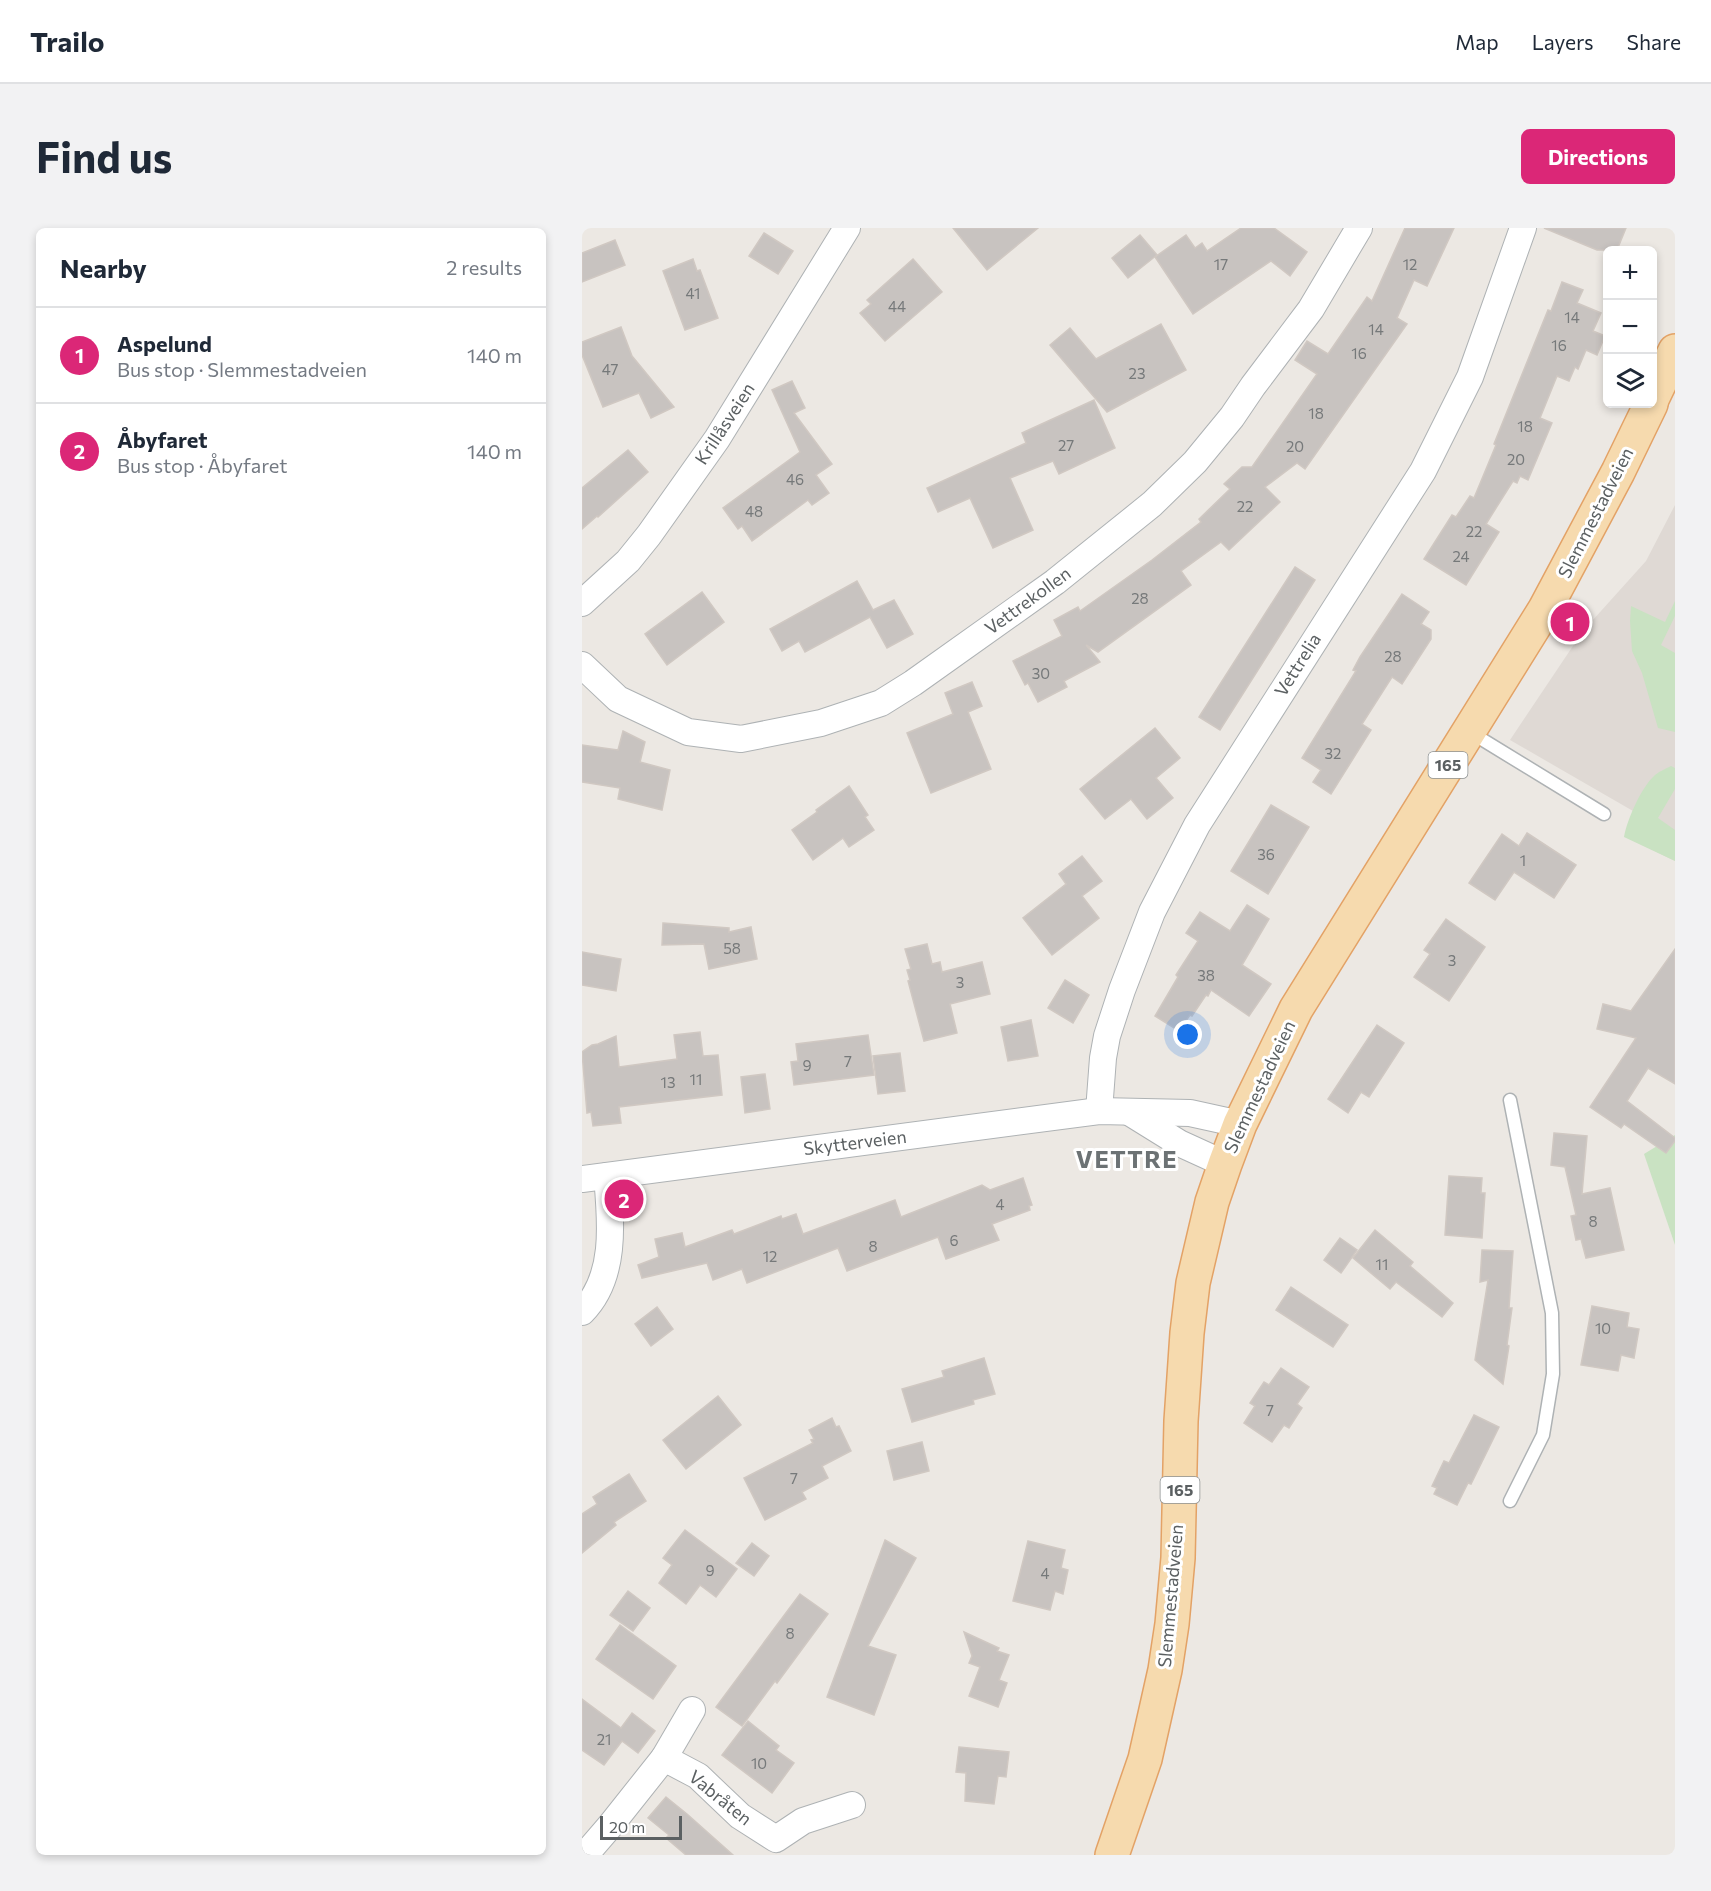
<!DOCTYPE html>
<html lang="en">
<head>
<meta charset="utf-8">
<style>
  body { margin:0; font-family:Commissioner,sans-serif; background:#f2f2f3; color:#1f2937 }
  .controls { position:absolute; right:18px; top:18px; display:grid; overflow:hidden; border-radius:9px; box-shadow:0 3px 9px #0003 }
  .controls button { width:54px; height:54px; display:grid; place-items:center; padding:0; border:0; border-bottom:2px solid #e0e1e3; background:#fff; color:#1f2937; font:30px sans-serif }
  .scale { position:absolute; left:18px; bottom:15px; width:82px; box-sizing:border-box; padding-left:6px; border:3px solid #5b6062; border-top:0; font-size:16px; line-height:21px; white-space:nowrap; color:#5b6062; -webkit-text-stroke:4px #fff; paint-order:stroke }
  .you { position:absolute; left:606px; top:807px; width:21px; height:21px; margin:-15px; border:4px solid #fff; border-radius:50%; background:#1a73e8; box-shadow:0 0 0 9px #1a73e833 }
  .badge { display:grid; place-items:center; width:39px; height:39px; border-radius:50%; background:#db2777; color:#fff; font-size:20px; font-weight:700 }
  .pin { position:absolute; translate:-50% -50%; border:3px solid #fff; box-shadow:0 2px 6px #0006 }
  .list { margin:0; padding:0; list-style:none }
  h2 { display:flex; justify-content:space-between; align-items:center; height:78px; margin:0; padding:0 24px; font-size:26px }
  h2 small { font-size:20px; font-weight:400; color:#747a83 }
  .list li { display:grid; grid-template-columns:39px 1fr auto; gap:18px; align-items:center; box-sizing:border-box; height:96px; padding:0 24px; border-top:2px solid #e0e1e3 }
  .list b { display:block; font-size:22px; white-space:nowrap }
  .list p { margin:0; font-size:20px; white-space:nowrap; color:#747a83 }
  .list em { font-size:20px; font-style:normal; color:#747a83 }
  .icon { flex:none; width:33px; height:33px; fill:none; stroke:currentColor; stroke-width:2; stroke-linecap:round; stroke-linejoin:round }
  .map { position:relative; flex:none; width:1093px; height:1627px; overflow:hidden; border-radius:9px }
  header { display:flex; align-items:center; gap:36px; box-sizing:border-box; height:84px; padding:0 30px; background:#fff; border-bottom:2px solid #e0e1e3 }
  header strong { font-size:28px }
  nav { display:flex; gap:33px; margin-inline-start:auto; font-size:21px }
  .intro { display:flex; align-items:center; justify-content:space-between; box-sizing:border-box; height:144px; padding:0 36px }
  h1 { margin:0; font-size:42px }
  .button { padding:15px 27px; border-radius:9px; background:#db2777; color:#fff; font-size:21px; font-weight:700 }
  main { display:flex; gap:36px; padding:0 36px }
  aside { flex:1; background:#fff; border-radius:9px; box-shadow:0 3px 9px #0003 }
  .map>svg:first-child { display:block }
  .education { fill:#dfd9d4 }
  .green { fill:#c9e2c2 }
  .building { fill:#c8c3c0; stroke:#d0c8c2; stroke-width:1.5 }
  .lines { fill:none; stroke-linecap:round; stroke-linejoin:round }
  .service-casing { stroke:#aeb2b4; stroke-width:15 }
  .minor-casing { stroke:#aeb2b4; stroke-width:28 }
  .primary-casing { stroke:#e3a266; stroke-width:36 }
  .service { stroke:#fff; stroke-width:12 }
  .minor { stroke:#fff; stroke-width:26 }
  .primary { stroke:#f6daae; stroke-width:33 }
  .labels { text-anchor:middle; stroke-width:6; stroke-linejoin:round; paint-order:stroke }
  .number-label { font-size:15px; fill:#76797a }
  .shield { fill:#fff; stroke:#8c9091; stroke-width:1.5 }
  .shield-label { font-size:16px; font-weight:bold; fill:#5b6062 }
  .street-label { font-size:18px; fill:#5b6062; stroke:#fff }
  .district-label { font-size:24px; font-weight:bold; letter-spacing:1.5px; fill:#6c7274; stroke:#fff }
</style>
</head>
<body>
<header>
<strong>Trailo</strong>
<nav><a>Map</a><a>Layers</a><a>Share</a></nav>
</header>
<div class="intro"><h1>Find us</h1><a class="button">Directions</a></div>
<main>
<aside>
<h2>Nearby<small>2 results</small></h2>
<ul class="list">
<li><span class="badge">1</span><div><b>Aspelund</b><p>Bus stop · Slemmestadveien</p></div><em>140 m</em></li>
<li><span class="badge">2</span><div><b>Åbyfaret</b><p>Bus stop · Åbyfaret</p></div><em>140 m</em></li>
</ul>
</aside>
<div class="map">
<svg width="1093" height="1627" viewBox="0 0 1093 1627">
  <rect width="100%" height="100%" fill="#ece8e3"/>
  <path class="education" d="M 1093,277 L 1093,633 L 1048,611 L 1051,583 L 928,512 L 1001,403 L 1064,333 Z"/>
  <g class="green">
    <path d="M 1093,373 L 1093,388 L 1079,417 L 1093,425 L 1093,504 L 1076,500 L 1060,445 L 1050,423 L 1048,393 L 1049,378 L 1083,394 Z"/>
    <path d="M 1089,538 L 1093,540 L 1093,561 L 1076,590 L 1093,602 L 1093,633 L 1042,609 C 1045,592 1059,560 1072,548 C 1076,544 1083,541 1089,538 Z"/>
    <path d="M 1093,907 L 1093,1017 L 1062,926 Z"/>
  </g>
  <g class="building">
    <path d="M 371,0 L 456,0 L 405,42 Z"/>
    <path d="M 659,0 L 692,0 L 725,24 L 708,48 L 689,33 L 611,86 L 573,29 L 604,7 L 613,20 L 620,15 L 625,23 Z"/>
    <path d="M 823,0 L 872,0 L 845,58 L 832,52 L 815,90 L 825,96 L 723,241 L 715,235 L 683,259 L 698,274 L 647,322 L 639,314 L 599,343 L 609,357 L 516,424 L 504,417 L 518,434 L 482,453 L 485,459 L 456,474 L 446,455 L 443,457 L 431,433 L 480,408 L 472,392 L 496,379 L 498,383 L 570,332 L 619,294 L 617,291 L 648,261 L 642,256 L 660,239 L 670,239 L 735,146 L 713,132 L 725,113 L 746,126 L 785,69 L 790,73 Z"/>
    <path d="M 962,0 L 1044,0 L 1035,22 L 1015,22 Z"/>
    <path d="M 182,5 L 211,23 L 196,46 L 167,28 Z"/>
    <path d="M 558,7 L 575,27 L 546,50 L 530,30 Z"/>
    <path d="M 33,12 L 43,37 L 0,54 L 0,25 Z"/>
    <path d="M 111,31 L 115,43 L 118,42 L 136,90 L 103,102 L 81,43 Z"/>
    <path d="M 331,31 L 360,64 L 303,113 L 278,85 L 289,76 L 285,72 Z"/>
    <path d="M 980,54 L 1001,62 L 995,75 L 1019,85 L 1011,103 L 1023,108 L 1015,127 L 1004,122 L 996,141 L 993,139 L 987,153 L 975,148 L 958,190 L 970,195 L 946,252 L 938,248 L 935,255 L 931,253 L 904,296 L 917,304 L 884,357 L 842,331 L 870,287 L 874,289 L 888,268 L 892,270 L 914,217 L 912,216 L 966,82 L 969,83 Z"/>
    <path d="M 579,96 L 604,142 L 525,184 L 468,117 L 488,100 L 514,131 Z"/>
    <path d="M 39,99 L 50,128 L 92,179 L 69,190 L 57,165 L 21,179 L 0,127 L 0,114 Z"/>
    <path d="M 210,153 L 223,180 L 212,185 L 250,236 L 234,247 L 247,265 L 230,277 L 226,272 L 170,313 L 160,298 L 156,301 L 141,280 L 218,224 L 190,162 Z"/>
    <path d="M 512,172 L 533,220 L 477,246 L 471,233 L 428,250 L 451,302 L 411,320 L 388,270 L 356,284 L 345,260 L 444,215 L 440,205 Z"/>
    <path d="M 46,222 L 66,244 L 16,289 L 15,288 L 0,301 L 0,260 Z"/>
    <path d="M 713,339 L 733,352 L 638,502 L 617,489 Z"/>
    <path d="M 275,353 L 291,382 L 312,372 L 331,406 L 305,420 L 288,389 L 223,424 L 217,413 L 200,423 L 188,401 Z"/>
    <path d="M 120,364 L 142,394 L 85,437 L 63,406 Z"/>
    <path d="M 820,366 L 847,384 L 839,396 L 849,402 L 849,411 L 820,456 L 810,449 L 780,496 L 789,502 L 749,566 L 731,554 L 739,542 L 720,530 L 774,443 L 771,442 L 778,429 Z"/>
    <path d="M 390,454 L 400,478 L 386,484 L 409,541 L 349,565 L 325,505 L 371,486 L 363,465 Z"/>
    <path d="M 573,500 L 598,530 L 574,550 L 591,570 L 565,591 L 549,571 L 523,591 L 498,561 Z"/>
    <path d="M 41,503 L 63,514 L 58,534 L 88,542 L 80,582 L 36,571 L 38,560 L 0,554 L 0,517 L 36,522 Z"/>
    <path d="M 267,558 L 286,587 L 283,589 L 292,602 L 267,619 L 261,610 L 231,632 L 210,602 L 235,584 L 234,582 Z"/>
    <path d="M 689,577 L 727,599 L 686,666 L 649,643 Z"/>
    <path d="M 945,605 L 994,637 L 972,670 L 932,644 L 913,672 L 887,655 L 920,606 L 937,618 Z"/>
    <path d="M 500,628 L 520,653 L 500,668 L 517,690 L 470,727 L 441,690 L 484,656 L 477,646 Z"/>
    <path d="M 665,677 L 687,691 L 660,737 L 689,756 L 667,788 L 629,762 L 626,768 L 624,767 L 610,788 L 608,787 L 597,803 L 573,788 L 596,749 L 594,747 L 616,713 L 604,705 L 618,684 L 648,703 Z"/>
    <path d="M 864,691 L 903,719 L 867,773 L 832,749 L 848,726 L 842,722 Z"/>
    <path d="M 81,695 L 147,700 L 147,704 L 169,699 L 175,731 L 127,741 L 122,716 L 80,717 Z"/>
    <path d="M 345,716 L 350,736 L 358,734 L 360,744 L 400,734 L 408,766 L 368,776 L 375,805 L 342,813 L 326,753 L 328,752 L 325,742 L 329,741 L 323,721 Z"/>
    <path d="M 1093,721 L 1093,856 L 1066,840 L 1045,873 L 1093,910 L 1093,913 L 1084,925 L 1042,896 L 1039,900 L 1008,879 L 1054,810 L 1015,801 L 1021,776 L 1049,783 Z"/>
    <path d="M 0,724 L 39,731 L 34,763 L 0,757 Z"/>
    <path d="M 483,752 L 507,767 L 491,795 L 466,780 Z"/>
    <path d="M 449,792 L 456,828 L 426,833 L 419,799 Z"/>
    <path d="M 795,797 L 822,815 L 787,869 L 779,864 L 766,885 L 746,871 Z"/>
    <path d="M 118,804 L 121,828 L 136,827 L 140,867 L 37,879 L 39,895 L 11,898 L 9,884 L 5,885 L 0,824 L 10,817 L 16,816 L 34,808 L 37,839 L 95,831 L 92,807 Z"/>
    <path d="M 286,807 L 292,847 L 212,857 L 209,834 L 216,833 L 214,816 Z"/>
    <path d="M 318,825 L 323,863 L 296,866 L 291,828 Z"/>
    <path d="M 183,846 L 188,881 L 163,885 L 159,849 Z"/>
    <path d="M 972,905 L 1005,908 L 1000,966 L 1028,960 L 1042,1022 L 1004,1030 L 999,1011 L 994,1012 L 989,988 L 994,987 L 983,939 L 969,937 Z"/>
    <path d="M 867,948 L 900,950 L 899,965 L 903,965 L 900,1010 L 863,1007 Z"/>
    <path d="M 441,950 L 450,977 L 447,978 L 448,982 L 410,996 L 417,1012 L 364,1031 L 356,1009 L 265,1043 L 256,1020 L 165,1055 L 160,1041 L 131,1052 L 125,1035 L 60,1050 L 56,1037 L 77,1029 L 73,1011 L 100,1005 L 103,1019 L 150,1002 L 152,1006 L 199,988 L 200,991 L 214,986 L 221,1006 L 313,972 L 319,989 L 400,957 L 408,962 Z"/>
    <path d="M 793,1002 L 831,1034 L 828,1038 L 871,1075 L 860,1089 L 814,1054 L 808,1061 L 771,1030 Z"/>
    <path d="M 758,1010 L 775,1022 L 759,1045 L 742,1032 Z"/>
    <path d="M 900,1022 L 931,1023 L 927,1080 L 930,1080 L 925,1117 L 927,1118 L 921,1156 L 893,1132 L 906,1052 L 898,1054 Z"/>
    <path d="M 709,1059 L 766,1097 L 751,1119 L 694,1082 Z"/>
    <path d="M 1010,1078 L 1047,1085 L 1045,1099 L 1057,1101 L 1052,1130 L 1039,1127 L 1036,1143 L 999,1137 Z"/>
    <path d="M 75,1079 L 91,1101 L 69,1118 L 53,1096 Z"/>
    <path d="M 402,1130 L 413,1166 L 391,1172 L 392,1176 L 330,1194 L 320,1161 L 362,1149 L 360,1143 Z"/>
    <path d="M 699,1140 L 727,1159 L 715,1176 L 720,1180 L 707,1200 L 702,1197 L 690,1214 L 662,1195 L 673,1178 L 668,1175 L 682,1154 L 687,1157 Z"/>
    <path d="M 136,1168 L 159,1197 L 104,1241 L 81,1212 Z"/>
    <path d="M 892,1187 L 917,1199 L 889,1256 L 886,1255 L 875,1277 L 852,1266 L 855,1260 L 850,1258 L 862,1233 L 867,1235 Z"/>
    <path d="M 250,1190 L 254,1199 L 257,1198 L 269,1223 L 240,1238 L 246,1250 L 220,1264 L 224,1271 L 183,1292 L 162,1250 L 231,1215 L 229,1212 L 232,1211 L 227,1202 Z"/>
    <path d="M 340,1214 L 347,1243 L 312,1252 L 305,1223 Z"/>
    <path d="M 47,1246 L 64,1273 L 32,1294 L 34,1297 L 0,1325 L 0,1286 L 15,1276 L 11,1269 Z"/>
    <path d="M 103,1302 L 155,1341 L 134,1369 L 118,1357 L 104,1376 L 77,1355 L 90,1337 L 81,1330 Z"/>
    <path d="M 303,1312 L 334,1330 L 286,1418 L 314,1427 L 292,1487 L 245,1469 Z"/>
    <path d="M 446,1313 L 483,1322 L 479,1340 L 486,1342 L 481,1366 L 473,1363 L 468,1382 L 431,1373 Z"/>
    <path d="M 170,1315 L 187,1328 L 172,1348 L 154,1335 Z"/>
    <path d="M 46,1363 L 68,1380 L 51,1403 L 28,1387 Z"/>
    <path d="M 218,1366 L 246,1386 L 195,1455 L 193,1453 L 160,1498 L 134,1479 Z"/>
    <path d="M 38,1397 L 94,1438 L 71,1471 L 14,1431 Z"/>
    <path d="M 382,1404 L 417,1420 L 415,1423 L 427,1427 L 417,1452 L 425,1455 L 416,1479 L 387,1468 L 398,1439 L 387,1435 L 390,1428 Z"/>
    <path d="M 0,1471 L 39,1500 L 50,1485 L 73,1503 L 56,1525 L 40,1513 L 22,1537 L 0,1522 Z"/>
    <path d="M 166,1493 L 197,1518 L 194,1522 L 212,1535 L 190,1565 L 140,1527 Z"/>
    <path d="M 377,1519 L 427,1524 L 424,1549 L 416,1548 L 412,1576 L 383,1573 L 384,1545 L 374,1544 Z"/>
    <path d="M 84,1569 L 105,1586 L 151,1627 L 104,1627 L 84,1610 L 87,1607 L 66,1590 Z"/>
  </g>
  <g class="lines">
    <g class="service-casing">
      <g id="service">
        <path d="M 888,504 L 1022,586"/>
        <path d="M 928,872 L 970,1085 L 971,1146 L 961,1207 L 928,1273"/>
      </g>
    </g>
    <g class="minor-casing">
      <g id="minor">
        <path d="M 0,375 L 46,333 L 67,307 L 135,211 L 265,0"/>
        <path d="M 0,437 L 36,471 L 106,504 L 159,511 L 239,495 L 299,475 L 331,455 L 473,354 L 570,276 L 613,234 L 650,189 L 671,158 L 729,81 L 777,0"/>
        <path d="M 517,883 L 521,830 L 525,808 L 540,762 L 570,684 L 615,597 L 841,243 L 888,149 L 941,0"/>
        <path d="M 547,884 L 597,915 L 643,936"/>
        <path d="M 0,951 L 517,883 L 608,885 L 658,896"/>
        <path d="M 0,1084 C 35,1049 29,993 25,948"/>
        <path d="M 82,1530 L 110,1482"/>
        <path d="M 3,1627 L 28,1598 L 82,1530 L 116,1548 L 158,1588 L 194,1611 L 221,1593 L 270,1577"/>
      </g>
    </g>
    <g class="primary-casing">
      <g id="primary">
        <path d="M 1070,171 L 1093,123"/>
        <path d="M 530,1627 L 563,1531 L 583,1442 L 590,1396 L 596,1330 L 599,1193 L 605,1105 L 611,1055 L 630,974 L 643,936 L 658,896 L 714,781 L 963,381 L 1036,244 L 1069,176"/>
      </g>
    </g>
    <use href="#service" class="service"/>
    <use href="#minor" class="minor"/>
    <use href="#primary" class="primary"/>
  </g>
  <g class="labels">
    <g class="number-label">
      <text x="639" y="42">17</text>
      <text x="828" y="42">12</text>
      <text x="111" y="71">41</text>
      <text x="315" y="84">44</text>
      <text x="990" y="95">14</text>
      <text x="794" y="107">14</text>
      <text x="977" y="123">16</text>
      <text x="777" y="131">16</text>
      <text x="28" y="147">47</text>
      <text x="555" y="151">23</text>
      <text x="734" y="191">18</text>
      <text x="943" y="204">18</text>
      <text x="484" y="223">27</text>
      <text x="713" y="224">20</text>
      <text x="934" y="237">20</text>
      <text x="213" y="257">46</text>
      <text x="663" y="284">22</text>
      <text x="172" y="289">48</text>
      <text x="892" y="309">22</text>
      <text x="879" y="334">24</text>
      <text x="558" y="376">28</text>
      <text x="811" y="434">28</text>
      <text x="459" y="451">30</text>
      <text x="751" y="531">32</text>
      <text x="684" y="632">36</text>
      <text x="941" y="638">1</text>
      <text x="150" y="726">58</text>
      <text x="870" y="738">3</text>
      <text x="624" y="753">38</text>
      <text x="378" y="760">3</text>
      <text x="266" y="839">7</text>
      <text x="225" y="843">9</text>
      <text x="114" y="857">11</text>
      <text x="86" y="860">13</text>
      <text x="418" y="982">4</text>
      <text x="1011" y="999">8</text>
      <text x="372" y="1018">6</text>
      <text x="291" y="1024">8</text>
      <text x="188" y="1034">12</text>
      <text x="800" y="1042">11</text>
      <text x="1021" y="1106">10</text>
      <text x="688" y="1188">7</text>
      <text x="212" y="1256">7</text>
      <text x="128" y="1348">9</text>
      <text x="463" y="1351">4</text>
      <text x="208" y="1411">8</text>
      <text x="22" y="1517">21</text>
      <text x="177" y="1541">10</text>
    </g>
    <g class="shield">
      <rect x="846.5" y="524" width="39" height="26" rx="4.5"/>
      <rect x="578.5" y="1249" width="39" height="26" rx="4.5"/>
    </g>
    <g class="shield-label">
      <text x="866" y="543">165</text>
      <text x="598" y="1268">165</text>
    </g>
    <g class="street-label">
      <text transform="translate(143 196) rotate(-57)" y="6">Krillåsveien</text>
      <text transform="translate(1014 285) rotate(-63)" y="6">Slemmestadveien</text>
      <text transform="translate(446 373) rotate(-36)" y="6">Vettrekollen</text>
      <text transform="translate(716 437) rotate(-58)" y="6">Vettrelia</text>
      <text transform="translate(678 859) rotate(-65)" y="6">Slemmestadveien</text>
      <text transform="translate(273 915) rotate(-7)" y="6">Skytterveien</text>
      <text transform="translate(589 1368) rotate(-85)" y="6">Slemmestadveien</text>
      <text transform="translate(138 1570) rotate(39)" y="6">Vabråten</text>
    </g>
    <g class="district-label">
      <text x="545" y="940">VETTRE</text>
    </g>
  </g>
</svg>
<div class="controls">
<button>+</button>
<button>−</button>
<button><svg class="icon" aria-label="layers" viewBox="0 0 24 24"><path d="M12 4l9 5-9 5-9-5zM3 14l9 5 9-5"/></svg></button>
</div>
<div class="scale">20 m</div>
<div class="you"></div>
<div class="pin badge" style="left:988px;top:394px">1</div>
<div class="pin badge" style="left:42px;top:971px">2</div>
</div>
</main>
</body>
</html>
